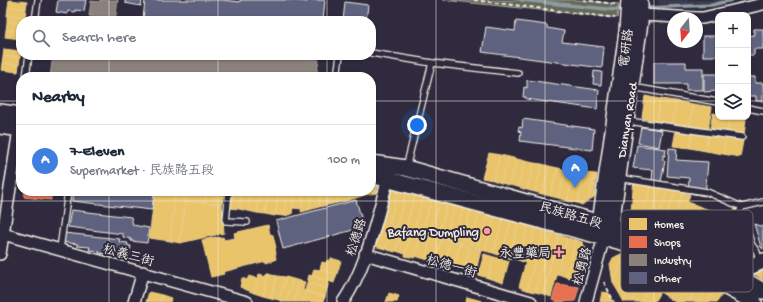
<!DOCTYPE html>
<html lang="en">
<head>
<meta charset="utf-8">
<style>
  body { margin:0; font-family:"Gochi Hand","LXGW WenKai TC",sans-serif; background:#f2f2f3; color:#1f2937 }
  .controls { position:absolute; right:12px; top:12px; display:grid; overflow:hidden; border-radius:8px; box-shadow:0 1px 3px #0004 }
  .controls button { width:36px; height:36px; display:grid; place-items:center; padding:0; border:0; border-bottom:1px solid #e0e1e3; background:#fff; color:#1f2937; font:20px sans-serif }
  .compass { position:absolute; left:667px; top:12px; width:36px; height:36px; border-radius:50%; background:#fff; box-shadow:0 1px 3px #0004; rotate:197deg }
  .you { position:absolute; left:417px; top:125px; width:14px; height:14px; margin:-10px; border:3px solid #fff; border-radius:50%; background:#1a73e8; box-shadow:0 0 0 6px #1a73e833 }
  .badge { display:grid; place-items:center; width:26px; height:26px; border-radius:50%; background:#845c67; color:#fff; font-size:13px; font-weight:700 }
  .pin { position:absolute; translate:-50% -33px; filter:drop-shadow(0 1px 2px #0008) }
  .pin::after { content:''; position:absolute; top:21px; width:14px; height:12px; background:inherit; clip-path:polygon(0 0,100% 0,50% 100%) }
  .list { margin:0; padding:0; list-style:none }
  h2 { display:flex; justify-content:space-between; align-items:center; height:52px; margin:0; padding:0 16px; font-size:17px }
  h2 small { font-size:13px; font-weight:400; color:#747a83 }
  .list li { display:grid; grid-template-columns:26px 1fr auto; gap:12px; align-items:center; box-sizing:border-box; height:72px; padding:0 16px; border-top:1px solid #e0e1e3 }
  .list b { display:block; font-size:15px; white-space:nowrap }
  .list p { margin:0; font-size:13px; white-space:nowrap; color:#747a83 }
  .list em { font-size:13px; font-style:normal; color:#747a83 }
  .icon { flex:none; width:22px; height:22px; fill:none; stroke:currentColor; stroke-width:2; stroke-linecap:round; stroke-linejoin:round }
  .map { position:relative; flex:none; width:763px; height:302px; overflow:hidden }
  .search { position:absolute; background:#fff; box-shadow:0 1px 3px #0004; left:16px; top:16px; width:360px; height:44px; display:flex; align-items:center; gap:10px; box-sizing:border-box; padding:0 14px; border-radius:16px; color:#747a83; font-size:15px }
  .panel { position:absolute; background:#fff; box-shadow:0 1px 3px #0004; left:16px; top:72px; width:360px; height:124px; border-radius:16px }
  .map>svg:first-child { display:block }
  .built { fill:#3d3b50 }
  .green { fill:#646758; stroke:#acaca0 }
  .homes { fill:#e9c46a; stroke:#ecd290 }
  .shops { fill:#e76f51; stroke:#eb967e }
  .industry { fill:#8a817c; stroke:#aaa39c }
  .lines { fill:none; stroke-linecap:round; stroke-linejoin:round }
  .stream { stroke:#8e9ca1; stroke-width:3.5 }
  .building { fill:#5e627e; stroke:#f4f1e8 }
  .lane-casing { stroke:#f4f1e8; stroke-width:8 }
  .street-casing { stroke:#f4f1e8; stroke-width:14 }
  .secondary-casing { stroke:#f4f1e8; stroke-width:18 }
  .path { stroke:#f4f1e8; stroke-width:2; stroke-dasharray:4 3; stroke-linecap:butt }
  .lane { stroke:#2f2a3d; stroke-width:5.5 }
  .street { stroke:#2f2a3d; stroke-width:11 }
  .secondary { stroke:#2f2a3d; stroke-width:15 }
  .grid { fill:none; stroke:#f4f1e8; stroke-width:1; stroke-opacity:0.55 }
  .poi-dot { fill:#ff9aa2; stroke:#2f2a3d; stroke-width:1.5 }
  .labels { text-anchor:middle; stroke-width:4; stroke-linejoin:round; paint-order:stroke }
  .street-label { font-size:13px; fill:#f4f1e8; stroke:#2f2a3d }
  .poi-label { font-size:13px; fill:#f4f1e8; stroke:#2f2a3d; text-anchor:end }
  .key { fill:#2f2a3d; stroke:#6a6670; stroke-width:1 }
  .key-label { font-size:11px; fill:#f4f1e8 }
</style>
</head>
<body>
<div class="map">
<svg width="763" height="302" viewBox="0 0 763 302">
  <rect width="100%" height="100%" fill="#2f2a3d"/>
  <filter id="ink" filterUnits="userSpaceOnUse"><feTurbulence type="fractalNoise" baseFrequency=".025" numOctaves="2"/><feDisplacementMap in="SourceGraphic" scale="8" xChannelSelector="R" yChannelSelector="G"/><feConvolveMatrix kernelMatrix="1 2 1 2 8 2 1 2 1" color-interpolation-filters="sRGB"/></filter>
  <g filter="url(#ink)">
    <path class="built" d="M 658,0 L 725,0 L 698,6 L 659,4 Z"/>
    <path class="green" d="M 443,0 L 580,0 L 619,4 L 617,18 Z"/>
    <g class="homes">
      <path d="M 9,0 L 27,2 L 26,9 L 8,7 Z"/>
      <path d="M 8,7 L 26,9 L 25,17 L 7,15 Z"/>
      <path d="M 7,15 L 25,17 L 25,21 L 21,21 L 21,24 L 7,22 Z"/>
      <path d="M 7,22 L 21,24 L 21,31 L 6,30 Z"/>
      <path d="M 6,30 L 21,31 L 21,39 L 5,37 Z"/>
      <path d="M 4,49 L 21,51 L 20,58 L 3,56 Z"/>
      <path d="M 3,56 L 20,58 L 19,65 L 2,63 Z"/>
      <path d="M 2,63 L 19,65 L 18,72 L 1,70 Z"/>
      <path d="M 645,96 L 660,99 L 657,121 L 642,118 Z"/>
      <path d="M 660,99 L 676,101 L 673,123 L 657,121 Z"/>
      <path d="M 676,101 L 693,104 L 690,126 L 673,123 Z"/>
      <path d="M 693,104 L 712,107 L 708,129 L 690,126 Z"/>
      <path d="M 713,113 L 718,114 L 718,117 L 730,117 L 727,132 L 710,129 Z"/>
      <path d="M 730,117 L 746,119 L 744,135 L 727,132 Z"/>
      <path d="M 676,130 L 692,133 L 690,148 L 673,146 Z"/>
      <path d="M 692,133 L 708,135 L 706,151 L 690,148 Z"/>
      <path d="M 708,135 L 726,138 L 723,154 L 706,151 Z"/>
      <path d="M 726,138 L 743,141 L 740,157 L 723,154 Z"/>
      <path d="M 489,153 L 500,155 L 493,180 L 482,178 Z"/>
      <path d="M 500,155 L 509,157 L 501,183 L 493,180 Z"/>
      <path d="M 509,157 L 517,159 L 509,185 L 501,183 Z"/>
      <path d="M 517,159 L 525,161 L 518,187 L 509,185 Z"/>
      <path d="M 525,161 L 534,163 L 527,190 L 518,187 Z"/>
      <path d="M 534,163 L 542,164 L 535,192 L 527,190 Z"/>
      <path d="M 542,164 L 549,166 L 542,194 L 535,192 Z"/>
      <path d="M 549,166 L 558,168 L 550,196 L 542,194 Z"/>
      <path d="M 558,168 L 566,170 L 558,198 L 550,196 Z"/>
      <path d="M 566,170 L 575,171 L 567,201 L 558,198 Z"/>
      <path d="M 575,171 L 585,173 L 577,203 L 567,201 Z"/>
      <path d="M 585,173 L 595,174 L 588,201 L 582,205 L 577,203 Z"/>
      <path d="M 595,174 L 597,174 L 594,197 L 588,201 Z"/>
      <path d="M 634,179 L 653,183 L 641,217 L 634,215 L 631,212 Z"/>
      <path d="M 653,183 L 662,185 L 649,220 L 641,217 Z"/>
      <path d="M 371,184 L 378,185 L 376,193 L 365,195 L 366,191 L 371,191 Z"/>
      <path d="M 392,185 L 399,188 L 389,223 L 382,220 Z"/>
      <path d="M 662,185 L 669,187 L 656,222 L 649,220 Z"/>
      <path d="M 669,187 L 676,189 L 663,225 L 656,222 Z"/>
      <path d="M 399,188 L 407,190 L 397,225 L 389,223 Z"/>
      <path d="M 676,189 L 683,192 L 669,230 L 662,227 Z"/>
      <path d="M 407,190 L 416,192 L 406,227 L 397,225 Z"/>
      <path d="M 155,191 L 176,191 L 170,241 L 149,238 Z"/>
      <path d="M 176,191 L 185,191 L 184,201 L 186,201 L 180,243 L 170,241 Z"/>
      <path d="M 185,191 L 206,191 L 205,203 L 184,201 Z"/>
      <path d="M 206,191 L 215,191 L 214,204 L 205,203 Z"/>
      <path d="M 215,191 L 224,191 L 222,205 L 214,204 Z"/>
      <path d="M 232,191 L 242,191 L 239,209 L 230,208 Z"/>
      <path d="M 242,191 L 251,191 L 248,211 L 239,209 Z"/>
      <path d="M 251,191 L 260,191 L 257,213 L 248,211 Z"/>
      <path d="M 260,191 L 268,193 L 265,214 L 257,213 Z"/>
      <path d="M 278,191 L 287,191 L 284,216 L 275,215 Z"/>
      <path d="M 287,191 L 295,191 L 292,214 L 284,216 Z"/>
      <path d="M 295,191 L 304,191 L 302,209 L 293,208 Z"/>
      <path d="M 304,191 L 312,191 L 309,210 L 301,212 Z"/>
      <path d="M 312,191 L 321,191 L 319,207 L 309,210 Z"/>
      <path d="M 321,191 L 330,191 L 328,205 L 319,207 Z"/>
      <path d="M 330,191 L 339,191 L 337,203 L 328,205 Z"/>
      <path d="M 339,191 L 350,191 L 349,200 L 337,203 Z"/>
      <path d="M 350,191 L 366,191 L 365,195 L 349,200 Z"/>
      <path d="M 416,192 L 424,195 L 414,230 L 406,227 Z"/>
      <path d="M 683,192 L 690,195 L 676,232 L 669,230 Z"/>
      <path d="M 268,193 L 278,194 L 275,216 L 265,214 Z"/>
      <path d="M 424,195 L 432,197 L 422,232 L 414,230 Z"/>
      <path d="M 432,197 L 440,200 L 430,234 L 422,232 Z"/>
      <path d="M 440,200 L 448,202 L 438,237 L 430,234 Z"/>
      <path d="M 186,201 L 222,205 L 224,233 L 180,243 Z"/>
      <path d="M 448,202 L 455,204 L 445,239 L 438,237 Z"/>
      <path d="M 688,202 L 701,207 L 687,238 L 675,234 Z"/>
      <path d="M 455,204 L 463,207 L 454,241 L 445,239 Z"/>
      <path d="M 737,206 L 749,237 L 739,240 L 730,216 Z"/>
      <path d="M 463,207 L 471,209 L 461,244 L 454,241 Z"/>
      <path d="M 701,207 L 713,211 L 699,241 L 688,237 Z"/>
      <path d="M 471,209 L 480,212 L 470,246 L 461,244 Z"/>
      <path d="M 480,212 L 488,214 L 477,248 L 470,246 Z"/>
      <path d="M 488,214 L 495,216 L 485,251 L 477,248 Z"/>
      <path d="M 495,216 L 503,219 L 493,253 L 485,251 Z"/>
      <path d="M 503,219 L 511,221 L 501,256 L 493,253 Z"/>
      <path d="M 382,221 L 393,225 L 385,249 L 374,246 Z"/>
      <path d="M 511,221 L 519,223 L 509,258 L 501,256 Z"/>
      <path d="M 519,223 L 528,226 L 518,260 L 509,258 Z"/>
      <path d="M 268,225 L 270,234 L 273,235 L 276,248 L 275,248 L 276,254 L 275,254 L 276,259 L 275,260 L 266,263 L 266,261 L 223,272 L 224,274 L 211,277 L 202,240 L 216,237 L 217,238 L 223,237 L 224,240 L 235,238 L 234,233 Z"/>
      <path d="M 393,225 L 403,227 L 395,252 L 385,249 Z"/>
      <path d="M 528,226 L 535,228 L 526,263 L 518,260 Z"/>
      <path d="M 403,227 L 412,230 L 405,254 L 396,251 Z"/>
      <path d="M 535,228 L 544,231 L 527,290 L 519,287 Z"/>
      <path d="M 412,230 L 422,233 L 415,258 L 405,256 Z"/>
      <path d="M 544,231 L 552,233 L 535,292 L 527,290 Z"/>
      <path d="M 422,233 L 432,236 L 425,259 L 415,256 Z"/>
      <path d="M 552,233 L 559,235 L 543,294 L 535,292 Z"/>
      <path d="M 559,235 L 567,238 L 551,297 L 543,294 Z"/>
      <path d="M 432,236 L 442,239 L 435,262 L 425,259 Z"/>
      <path d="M 749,237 L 756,257 L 746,261 L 739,240 Z"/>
      <path d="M 567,238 L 576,240 L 566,277 L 558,274 Z"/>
      <path d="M 442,239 L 451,241 L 444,265 L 435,262 Z"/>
      <path d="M 576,240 L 582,242 L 583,244 L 574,279 L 566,277 Z"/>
      <path d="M 451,241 L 460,244 L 454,267 L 444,265 Z"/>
      <path d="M 460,244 L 470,247 L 463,269 L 454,266 Z"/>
      <path d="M 583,244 L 587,250 L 579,280 L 574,279 Z"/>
      <path d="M 470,247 L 481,250 L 476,271 L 464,268 Z"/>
      <path d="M 627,251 L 635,254 L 619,293 L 613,283 Z"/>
      <path d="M 627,251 L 613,283 L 610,264 L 613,258 Z"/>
      <path d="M 484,254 L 494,257 L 488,278 L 478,275 Z"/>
      <path d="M 635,254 L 643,257 L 624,302 L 619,293 Z"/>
      <path d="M 494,257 L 509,261 L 503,283 L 488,278 Z"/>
      <path d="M 643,257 L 650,260 L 632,302 L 624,302 Z"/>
      <path d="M 331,258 L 341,261 L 337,274 L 320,269 L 322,262 L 326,263 L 327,260 L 330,261 Z"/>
      <path d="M 650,261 L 658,266 L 642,302 L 632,302 Z"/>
      <path d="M 658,266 L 669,271 L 660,292 L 654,302 L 642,302 Z"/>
      <path d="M 314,269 L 320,270 L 320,269 L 337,274 L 334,283 L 312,276 Z"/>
      <path d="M 763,269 L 763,280 L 753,273 Z"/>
      <path d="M 669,270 L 683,278 L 669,298 L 660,292 Z"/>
      <path d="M 267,273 L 270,273 L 263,296 L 254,293 L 259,274 L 266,276 Z"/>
      <path d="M 270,273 L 277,276 L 271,298 L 263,296 Z"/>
      <path d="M 309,275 L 329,281 L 327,289 L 307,283 Z"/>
      <path d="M 685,275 L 691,278 L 676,302 L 675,302 L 669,298 Z"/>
      <path d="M 249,276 L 258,279 L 254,293 L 240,287 L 242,278 L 247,280 Z"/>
      <path d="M 277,276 L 286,277 L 279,300 L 271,298 Z"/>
      <path d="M 286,277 L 293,279 L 286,302 L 284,302 L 279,300 Z"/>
      <path d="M 691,277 L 700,283 L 688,302 L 676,302 Z"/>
      <path d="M 293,279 L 300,281 L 294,302 L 286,302 Z"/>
      <path d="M 300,281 L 305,282 L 303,290 L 306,291 L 303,302 L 294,302 Z"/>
      <path d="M 701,282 L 709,286 L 698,302 L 688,302 Z"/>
      <path d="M 307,283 L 327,289 L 325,297 L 305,291 Z"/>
      <path d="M 709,286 L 715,290 L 707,302 L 698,302 Z"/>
      <path d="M 715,290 L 722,295 L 717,302 L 707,302 Z"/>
      <path d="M 306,291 L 325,297 L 323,302 L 303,302 Z"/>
      <path d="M 149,292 L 162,295 L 160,302 L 146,302 Z"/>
      <path d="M 602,292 L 609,293 L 613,302 L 600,302 Z"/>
      <path d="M 389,293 L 399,296 L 397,302 L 386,302 Z"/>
      <path d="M 162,295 L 171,298 L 170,302 L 160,302 Z"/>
      <path d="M 467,297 L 482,301 L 482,302 L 466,302 Z"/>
    </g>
    <g class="shops">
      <path d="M 25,191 L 62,191 L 61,195 L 51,194 L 51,200 L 24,197 Z"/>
      <path d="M 557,284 L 579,287 L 575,301 L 559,302 L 552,300 Z"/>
    </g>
    <g class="industry">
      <path d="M 100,0 L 118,0 L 115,21 L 96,21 L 97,17 L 89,16 L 91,1 L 99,2 Z"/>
      <path d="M 53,55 L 283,55 L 319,60 L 316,77 L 50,77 Z"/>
    </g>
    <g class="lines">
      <g class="stream">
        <path d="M 521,0 L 616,10 L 626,9"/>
        <path d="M 644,8 L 712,5 L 732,0"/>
      </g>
    </g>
    <g class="building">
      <path d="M 58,0 L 86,0 L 84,11 L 75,10 L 75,12 L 68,11 L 67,14 L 56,12 Z"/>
      <path d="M 125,0 L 142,0 L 141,6 L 125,3 Z"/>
      <path d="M 145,0 L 222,0 L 240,2 L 240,0 L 290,0 L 307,2 L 307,0 L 325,0 L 323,21 L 162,21 L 143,19 Z"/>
      <path d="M 345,2 L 368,5 L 366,21 L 343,21 Z"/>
      <path d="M 516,21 L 547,25 L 547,28 L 564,31 L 562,42 L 604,47 L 602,68 L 482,52 L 486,27 L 515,31 Z"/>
      <path d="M 754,29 L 763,29 L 763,49 L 754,49 L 754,55 L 748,55 L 748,36 L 754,35 Z"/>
      <rect x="703" y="36" width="15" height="20"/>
      <path d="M 654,62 L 686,62 L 686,68 L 703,68 L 703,90 L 686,90 L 686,84 L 654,84 Z"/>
      <path d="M 594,71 L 602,72 L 601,85 L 593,84 Z"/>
      <path d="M 704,74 L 718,74 L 718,91 L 704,92 Z"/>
      <path d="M 748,77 L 755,77 L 755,83 L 763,83 L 763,101 L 756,101 L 756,96 L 748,96 Z"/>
      <path d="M 527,80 L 599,90 L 597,109 L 526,99 L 526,97 L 523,97 L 524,87 L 527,88 Z"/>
      <path d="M 523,119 L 594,129 L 592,150 L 520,141 L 521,132 L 518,131 L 519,127 L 522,128 Z"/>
      <path d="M 641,127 L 662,130 L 659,147 L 638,143 Z"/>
      <path d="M 637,145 L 666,149 L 665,156 L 663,155 L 663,160 L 665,161 L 661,182 L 652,180 L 653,170 L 633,168 Z"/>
      <path d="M 669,148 L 677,149 L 676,160 L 708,162 L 705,196 L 688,193 L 689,178 L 667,176 Z"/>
      <path d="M 73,191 L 137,191 L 154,193 L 152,210 L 72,201 Z"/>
      <path d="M 356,200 L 364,227 L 283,249 L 276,221 Z"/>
      <path d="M 71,210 L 131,217 L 133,225 L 149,228 L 147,243 L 131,241 L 131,239 L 123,237 L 123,234 L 68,227 Z"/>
      <path d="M 754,224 L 763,227 L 763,249 L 761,247 Z"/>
      <path d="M 64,233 L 120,239 L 119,242 L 128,243 L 127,245 L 131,246 L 129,257 L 99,253 L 99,251 L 89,250 L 90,247 L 77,246 L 78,244 L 62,242 Z"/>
    </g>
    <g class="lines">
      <g class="lane-casing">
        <g id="lane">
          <path d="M 35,21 L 38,0"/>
          <path d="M 371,53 L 432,63 L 518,73"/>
          <path d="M 26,77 L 29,55"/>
          <path d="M 337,77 L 340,55"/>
          <path d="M 632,87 L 718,102"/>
          <path d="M 748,108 L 763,111"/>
          <path d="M 628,121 L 742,137"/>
          <path d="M 406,168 L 432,63"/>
          <path d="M 619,178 L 707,192 L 742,207"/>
          <path d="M 229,191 L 226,221 L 247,222"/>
          <path d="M 60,249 L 68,191"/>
          <path d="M 759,262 L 757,252 L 752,245 L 740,211 L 742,207 L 763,202"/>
        </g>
      </g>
      <g class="street-casing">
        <g id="street">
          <path d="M 641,15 L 696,18"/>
          <path d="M 697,18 L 703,18 L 763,4"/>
          <path d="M 3,234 L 247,302"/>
          <path d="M 0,254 L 19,129"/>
          <path d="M 365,254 L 531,302"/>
          <path d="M 134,302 L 143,272"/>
          <path d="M 343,302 C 367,267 376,219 388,179"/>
          <path d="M 586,302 L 604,237"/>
        </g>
      </g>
      <g class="secondary-casing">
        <g id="secondary">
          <path d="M 0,112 L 21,115"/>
          <path d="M 0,126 L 21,129"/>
          <path d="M 371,163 L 406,168 L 632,232 L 734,274 L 763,291"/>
          <path d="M 371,175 L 629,244 L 724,286 L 754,302"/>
          <path d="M 602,231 L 600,223 L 627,32 L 629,0"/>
          <path d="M 606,233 L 611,225 L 640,23 L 640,0"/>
          <path d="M 729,280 L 734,274 L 763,261"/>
        </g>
      </g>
      <g class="path">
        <path d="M 474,0 L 615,18"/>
        <path d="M 583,0 L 615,4"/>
        <path d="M 604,282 L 614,302"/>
      </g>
      <use href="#lane" class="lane"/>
      <use href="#street" class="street"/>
      <use href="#secondary" class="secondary"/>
    </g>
  </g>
  <path class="grid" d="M 109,0 L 109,21M 218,0 L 218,21M 327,0 L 327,21M 436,0 L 436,302M 545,0 L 545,302M 654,0 L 654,302M 109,55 L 109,77M 218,55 L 218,77M 327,55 L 327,77M 0,101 L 21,101M 371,101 L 718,101M 748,101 L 763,101M 109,191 L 109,302M 218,191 L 218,302M 327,191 L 327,302M 0,201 L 763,201"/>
  <g class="poi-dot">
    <circle cx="487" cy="231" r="4"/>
    <path d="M557 246h4v4h4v4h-4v4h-4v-4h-4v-4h4z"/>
  </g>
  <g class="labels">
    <g class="street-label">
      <text transform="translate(625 48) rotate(-83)" y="5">電研路</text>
      <text transform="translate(626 120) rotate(-81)" y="5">Dianyan Road</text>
      <text transform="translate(571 214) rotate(16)" y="5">民族路五段</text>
      <text transform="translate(355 237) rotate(-72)" y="5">松德路</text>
      <text transform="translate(129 254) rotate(15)" y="5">松義三街</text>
      <text transform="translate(452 265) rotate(16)" y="5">松德一街</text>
      <text transform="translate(581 266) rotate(-75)" y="5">松勇路</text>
    </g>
    <g class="poi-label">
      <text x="479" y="236">Bafang Dumpling</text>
      <text x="551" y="257">永豐藥局</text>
    </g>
  </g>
  <rect x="621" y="210" width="132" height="82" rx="6" class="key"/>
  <rect x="629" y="218" width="18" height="12" fill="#e9c46a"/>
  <rect x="629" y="236" width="18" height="12" fill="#e76f51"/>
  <rect x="629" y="254" width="18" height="12" fill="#8a817c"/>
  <rect x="629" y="272" width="18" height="12" fill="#5e627e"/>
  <g class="key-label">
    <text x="654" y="228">Homes</text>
    <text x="654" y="246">Shops</text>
    <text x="654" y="264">Industry</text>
    <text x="654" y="282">Other</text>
  </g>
</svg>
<div class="controls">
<button>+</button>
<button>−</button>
<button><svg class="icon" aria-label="layers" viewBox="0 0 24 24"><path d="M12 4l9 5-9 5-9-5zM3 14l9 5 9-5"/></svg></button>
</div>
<svg class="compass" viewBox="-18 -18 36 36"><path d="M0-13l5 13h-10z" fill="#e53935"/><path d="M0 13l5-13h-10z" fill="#747a83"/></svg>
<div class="you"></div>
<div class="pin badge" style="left:575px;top:188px;background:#3f7fe0">A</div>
<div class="search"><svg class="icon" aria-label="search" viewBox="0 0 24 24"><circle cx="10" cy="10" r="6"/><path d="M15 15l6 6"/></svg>Search here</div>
<section class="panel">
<h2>Nearby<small></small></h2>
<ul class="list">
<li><span class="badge" style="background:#3f7fe0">A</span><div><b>7-Eleven</b><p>Supermarket · 民族路五段</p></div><em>100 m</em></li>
</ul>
</section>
</div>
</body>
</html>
